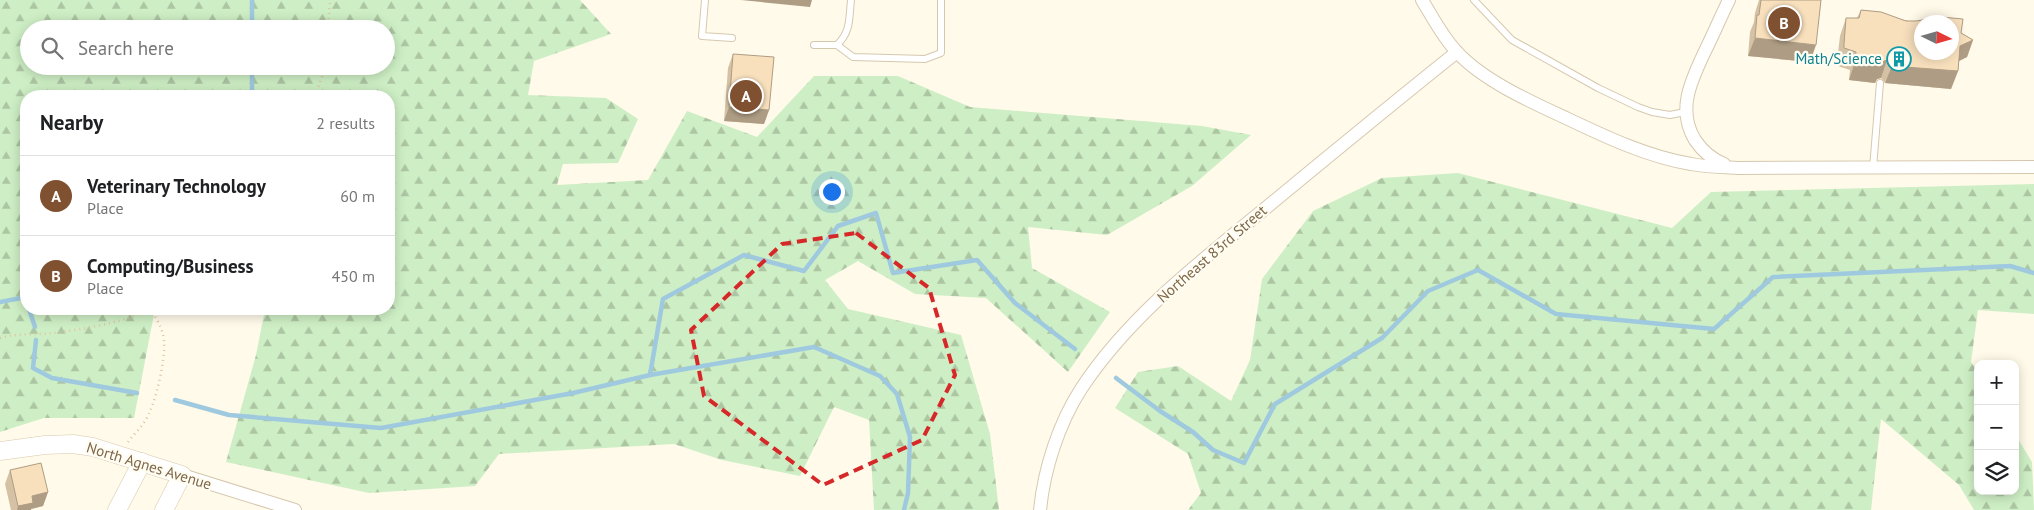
<!DOCTYPE html>
<html lang="en">
<head>
<meta charset="utf-8">
<style>
  body { margin:0; font-family:"PT Sans",sans-serif; background:#f6f6f6; color:#202124 }
  .controls { position:absolute; right:15px; bottom:15px; display:grid; overflow:hidden; border-radius:10px; box-shadow:0 2px 12px #0003 }
  .controls button { width:45px; height:45px; display:grid; place-items:center; padding:0; border:0; border-bottom:1px solid #e0e0e0; background:#fff; color:#202124; font:25px sans-serif }
  .compass { position:absolute; left:1914px; top:15px; width:45px; height:45px; border-radius:50%; background:#fff; box-shadow:0 2px 12px #0003; rotate:95deg }
  .you { position:absolute; left:831px; top:191px; width:18px; height:18px; margin:-12px; border:4px solid #fff; border-radius:50%; background:#1a73e8; box-shadow:0 0 0 8px #1a73e833 }
  .badge { display:grid; place-items:center; width:32px; height:32px; border-radius:50%; background:#805131; color:#fff; font-size:16px; font-weight:700 }
  .pin { position:absolute; translate:-50% -50%; border:2px solid #fff; box-shadow:0 1px 5px #0006 }
  .list { margin:0; padding:0; list-style:none }
  h2 { display:flex; justify-content:space-between; align-items:center; height:65px; margin:0; padding:0 20px; font-size:21px }
  h2 small { font-size:16px; font-weight:400; color:#757577 }
  .list li { display:grid; grid-template-columns:32px 1fr auto; gap:15px; align-items:center; box-sizing:border-box; height:80px; padding:0 20px; border-top:1px solid #e0e0e0 }
  .list b { display:block; font-size:19px; white-space:nowrap }
  .list p { margin:0; font-size:16px; white-space:nowrap; color:#757577 }
  .list em { font-size:16px; font-style:normal; color:#757577 }
  .icon { flex:none; width:28px; height:28px; fill:none; stroke:currentColor; stroke-width:2; stroke-linecap:round; stroke-linejoin:round }
  .map { position:relative; flex:none; width:2034px; height:510px; overflow:hidden }
  .search { position:absolute; background:#fff; box-shadow:0 2px 12px #0003; left:20px; top:20px; width:375px; height:55px; display:flex; align-items:center; gap:12px; box-sizing:border-box; padding:0 18px; border-radius:28px; color:#757577; font-size:19px }
  .panel { position:absolute; background:#fff; box-shadow:0 2px 12px #0003; left:20px; top:90px; width:375px; height:225px; border-radius:20px }
  .map>svg:first-child { display:block }
  .forest { fill:url(#forest-firs); fill-rule:evenodd }
  .lines { fill:none; stroke-linecap:round; stroke-linejoin:round }
  .stream { stroke:#9fc9df; stroke-width:4.5 }
  .lane-casing { stroke:#d6c8af; stroke-width:8 }
  .street-casing { stroke:#d6c8af; stroke-width:14 }
  .secondary-casing { stroke:#d9c8ab; stroke-width:19 }
  .path { stroke:#dec49f; stroke-width:2.5; stroke-dasharray:1 4; stroke-linecap:butt }
  .lane { stroke:#fff; stroke-width:6 }
  .street { stroke:#fff; stroke-width:12 }
  .secondary { stroke:#fff; stroke-width:18 }
  .wall { fill:#d5c1a3 }
  .shaded-wall { fill:#ae9d84 }
  .building { fill:#f8e0bd; stroke:#ae9d84; fill-rule:evenodd }
  .marked { fill:none; stroke:#d62828; stroke-width:4; stroke-dasharray:10 6; stroke-linejoin:round }
  .labels { text-anchor:middle; stroke-width:4.5; stroke-linejoin:round; paint-order:stroke }
  .culture-label { font-size:15px; fill:#0d838f; stroke:#fffcf2; text-anchor:end }
  .street-label { font-size:15px; fill:#7e6648; stroke:#fffcf2 }
</style>
</head>
<body>
<div class="map">
<svg width="2034" height="510" viewBox="0 0 2034 510">
  <defs>
    <pattern id="forest-firs" width="22" height="20" patternUnits="userSpaceOnUse" patternTransform="scale(1.25)"><rect width="22" height="20" fill="#ceefc5"/><path d="M5 1l3.5 6h-7zM16 11l3.5 6h-7z" fill="#acc5a2"/></pattern>
  </defs>
  <rect width="100%" height="100%" fill="#fffae9"/>
  <g class="forest">
    <path d="M 0,0 L 580,0 L 611,34 L 534,61 L 528,95 L 606,98 L 638,119 L 618,163 L 563,164 L 557,185 L 648,180 L 687,111 L 757,137 L 814,76 L 898,76 L 970,107 L 1202,126 L 1251,135 L 1192,186 L 1107,235 L 1028,227 L 1032,268 L 1110,312 L 1068,372 L 986,298 L 915,294 L 858,261 L 825,280 L 848,309 L 961,335 L 990,434 L 999,510 L 874,510 L 869,420 L 834,407 L 800,476 L 722,460 L 674,444 L 499,454 L 475,486 L 369,493 L 226,462 L 256,355 L 265,309 L 389,309 L 389,96 L 26,96 L 26,309 L 155,309 L 134,418 L 44,418 L 0,432 ZM 29,29 L 386,29 L 386,66 L 29,66 Z"/>
    <path d="M 1458,173 L 1672,228 L 1711,192 L 2034,184 L 2034,314 L 1978,310 L 1971,362 L 1978,372 L 1978,491 L 2015,491 L 2015,434 L 2032,462 L 2034,510 L 1974,510 L 1959,485 L 1881,419 L 1871,510 L 1188,510 L 1201,493 L 1188,454 L 1115,408 L 1138,372 L 1178,366 L 1231,401 L 1250,360 L 1262,279 L 1313,211 L 1382,178 Z"/>
  </g>
  <g class="lines">
    <g class="stream">
      <path d="M 252,29 L 252,0"/>
      <path d="M 252,96 L 252,66"/>
      <path d="M 0,302 L 26,297"/>
      <path d="M 29,309 L 35,327"/>
      <path d="M 36,340 L 33,368 L 52,378 L 137,393"/>
      <path d="M 650,375 L 814,347 L 880,376 L 897,394 L 910,437 L 908,493 L 904,510"/>
      <path d="M 1116,378 L 1160,411 L 1193,432 L 1213,450 L 1244,463 L 1275,404 L 1382,338 L 1428,291 L 1478,270 L 1556,314 L 1714,329 L 1773,277 L 2010,266 L 2034,273"/>
      <path d="M 175,400 L 229,415 L 381,428 L 573,393 L 650,375 L 663,299 L 744,255 L 804,271 L 838,226 L 876,213 L 893,273 L 977,260 L 1015,303 L 1075,349"/>
    </g>
    <g class="lane-casing">
      <g id="lane">
        <path d="M 705,0 L 702,36 L 732,38"/>
        <path d="M 1474,0 L 1512,40 L 1598,88 L 1638,107 L 1652,112 L 1670,115 L 1685,112"/>
        <path d="M 814,45 L 837,45 C 851,32 849,18 851,0"/>
        <path d="M 837,45 L 853,57 L 925,59 L 941,53 L 941,0"/>
        <path d="M 1873,168 L 1880,83"/>
      </g>
    </g>
    <g class="street-casing">
      <g id="street">
        <path d="M 1422,0 C 1433,18 1442,36 1456,51 C 1482,80 1531,102 1566,118 C 1606,137 1648,157 1691,164 C 1706,167 1722,167 1737,168 L 2034,167"/>
        <path d="M 1724,164 C 1712,159 1703,152 1695,140 C 1676,109 1692,79 1706,49 C 1714,33 1721,16 1729,0"/>
        <path d="M 182,475 L 295,510"/>
        <path d="M 1040,510 C 1044,469 1059,423 1081,389 C 1128,317 1201,261 1267,207 C 1330,155 1393,103 1457,52"/>
      </g>
    </g>
    <g class="secondary-casing">
      <g id="secondary">
        <path d="M 0,451 L 45,445 L 73,444 L 93,447 L 182,475 L 164,510"/>
        <path d="M 117,510 L 142,462"/>
      </g>
    </g>
    <g class="path">
      <path d="M 328,29 L 330,0"/>
      <path d="M 315,96 L 326,66"/>
      <path d="M 0,338 C 18,333 35,335 53,333 C 84,329 123,323 150,309"/>
      <path d="M 128,442 C 133,435 140,429 145,421 C 155,407 166,358 164,341 C 163,329 157,319 150,309"/>
    </g>
    <use href="#lane" class="lane"/>
    <use href="#street" class="street"/>
    <use href="#secondary" class="secondary"/>
  </g>
  <g class="wall">
    <path d="M 1759,0 L 1821,0 L 1810,62 L 1748,56 L 1750,32 L 1754,22 L 1755,13 Z"/>
    <path d="M 1861,10 L 1961,33 L 1973,40 L 1967,57 L 1959,61 L 1958,71 L 1951,89 L 1885,83 L 1881,78 L 1877,79 L 1875,83 L 1849,80 L 1850,70 L 1838,66 L 1837,62 L 1840,36 L 1846,18 L 1857,18 Z"/>
    <path d="M 733,54 L 769,110 L 764,124 L 724,121 L 728,68 Z"/>
    <path d="M 10,470 L 48,492 L 43,506 L 31,509 L 31,510 L 11,510 L 5,484 Z"/>
  </g>
  <g class="shaded-wall">
    <path d="M 741,0 L 812,0 L 810,7 Z"/>
    <path d="M 1755,38 L 1816,45 L 1810,62 L 1748,56 Z"/>
    <path d="M 1973,40 L 1967,57 L 1953,64 L 1960,46 Z"/>
    <path d="M 1887,60 L 1881,78 L 1877,79 L 1875,83 L 1849,80 L 1855,62 Z"/>
    <path d="M 1892,66 L 1958,71 L 1951,89 L 1885,83 Z"/>
    <path d="M 729,107 L 769,110 L 764,124 L 724,121 Z"/>
    <path d="M 48,492 L 43,506 L 31,509 L 31,510 L 17,510 L 18,506 L 32,496 Z"/>
  </g>
  <g class="building">
    <path d="M 1761,0 L 1821,0 L 1816,45 L 1755,38 L 1757,15 L 1759,15 Z"/>
    <path d="M 1861,10 L 1881,12 L 1906,21 L 1916,21 L 1941,17 L 1963,19 L 1961,33 L 1973,40 L 1960,46 L 1958,71 L 1892,66 L 1887,60 L 1884,61 L 1882,65 L 1855,62 L 1856,52 L 1844,48 L 1844,44 L 1846,18 L 1859,18 ZM 1922,22 L 1952,22 L 1952,52 L 1922,52 Z"/>
    <path d="M 733,54 L 774,57 L 769,110 L 729,107 Z"/>
    <path d="M 41,463 L 48,492 L 32,496 L 33,503 L 18,506 L 10,470 Z"/>
  </g>
  <path class="marked" d="M 856,233 L 929,288 L 955,375 L 922,440 L 823,485 L 704,396 L 691,330 L 782,244 Z"/>
  <defs>
    <g id="building-ring" transform="scale(1.25)"><circle r="9.5" fill="#fffcf2" stroke="#0f9aa8" stroke-width="1.5"/><path d="M-4-6H4V6H1V3H-1V6H-4ZM-2.5-4.3h1.7v1.8h-1.7ZM.8-4.3h1.7v1.8H.8ZM-2.5-1h1.7V.8h-1.7ZM.8-1h1.7V.8H.8Z" fill="#0f9aa8"/></g>
  </defs>
  <g fill-rule="evenodd">
    <use href="#building-ring" x="1899" y="59"/>
  </g>
  <g class="labels">
    <g class="culture-label">
      <text x="1882" y="64">Math/Science</text>
    </g>
    <g class="street-label">
      <text transform="translate(1212 254) rotate(-41)" y="5">Northeast 83rd Street</text>
      <text transform="translate(149 466) rotate(17)" y="5">North Agnes Avenue</text>
    </g>
  </g>
</svg>
<div class="controls">
<button>+</button>
<button>−</button>
<button><svg class="icon" aria-label="layers" viewBox="0 0 24 24"><path d="M12 4l9 5-9 5-9-5zM3 14l9 5 9-5"/></svg></button>
</div>
<svg class="compass" viewBox="-18 -18 36 36"><path d="M0-13l5 13h-10z" fill="#e53935"/><path d="M0 13l5-13h-10z" fill="#757577"/></svg>
<div class="you"></div>
<div class="pin badge" style="left:746px;top:96px">A</div>
<div class="pin badge" style="left:1784px;top:23px">B</div>
<div class="search"><svg class="icon" aria-label="search" viewBox="0 0 24 24"><circle cx="10" cy="10" r="6"/><path d="M15 15l6 6"/></svg>Search here</div>
<section class="panel">
<h2>Nearby<small>2 results</small></h2>
<ul class="list">
<li><span class="badge">A</span><div><b>Veterinary Technology</b><p>Place</p></div><em>60 m</em></li>
<li><span class="badge">B</span><div><b>Computing/Business</b><p>Place</p></div><em>450 m</em></li>
</ul>
</section>
</div>
</body>
</html>
